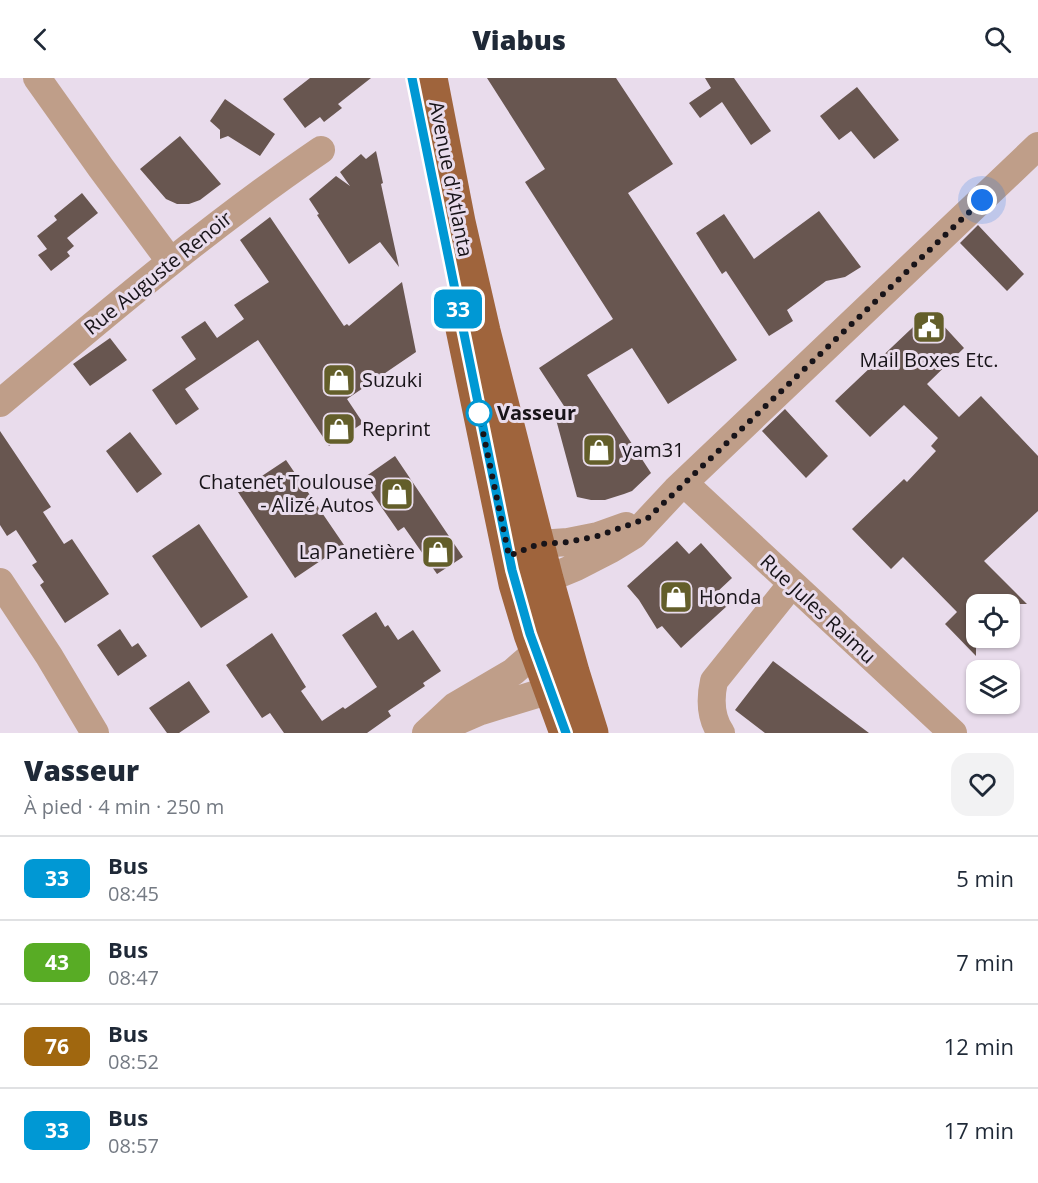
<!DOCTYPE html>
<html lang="fr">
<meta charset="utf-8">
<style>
body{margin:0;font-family:"Open Sans",sans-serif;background:#f2f2f3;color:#1f2937;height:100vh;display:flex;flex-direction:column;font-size:22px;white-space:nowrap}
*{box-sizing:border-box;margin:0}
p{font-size:20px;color:#747a83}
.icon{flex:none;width:33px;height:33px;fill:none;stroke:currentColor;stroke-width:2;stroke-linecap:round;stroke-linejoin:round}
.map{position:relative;height:655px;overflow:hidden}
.panel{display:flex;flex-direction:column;background:#fff;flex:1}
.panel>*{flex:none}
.badge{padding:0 12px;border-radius:9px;font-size:21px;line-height:39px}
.buttons{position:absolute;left:966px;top:516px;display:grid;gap:12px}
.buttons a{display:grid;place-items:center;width:54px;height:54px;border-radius:12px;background:#fff;box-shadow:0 2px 4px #0004;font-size:30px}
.you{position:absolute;width:30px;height:30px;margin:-15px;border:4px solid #fff;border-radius:50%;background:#1a73e8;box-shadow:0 0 0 9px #1a73e833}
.map>.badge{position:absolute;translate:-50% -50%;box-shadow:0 0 0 3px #fff}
.round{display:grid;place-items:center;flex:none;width:63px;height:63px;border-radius:18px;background:#f2f2f3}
.summary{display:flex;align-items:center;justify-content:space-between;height:102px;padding:0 24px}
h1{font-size:28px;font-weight:800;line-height:45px}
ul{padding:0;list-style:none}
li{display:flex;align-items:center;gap:18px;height:84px;padding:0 24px;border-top:2px solid #e0e1e3}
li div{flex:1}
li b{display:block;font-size:22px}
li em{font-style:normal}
li .badge{min-width:66px;font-weight:700;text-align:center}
header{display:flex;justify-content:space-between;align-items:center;height:78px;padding:0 24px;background:#fff;font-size:27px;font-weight:800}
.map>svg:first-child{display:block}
</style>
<header><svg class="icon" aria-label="back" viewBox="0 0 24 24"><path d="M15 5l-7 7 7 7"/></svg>Viabus<svg class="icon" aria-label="search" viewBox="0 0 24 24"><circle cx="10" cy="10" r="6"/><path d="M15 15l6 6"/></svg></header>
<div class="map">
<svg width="1038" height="655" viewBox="0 0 1038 655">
<rect width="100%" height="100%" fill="#e9dcec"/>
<path fill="#685650" d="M310 0H371L338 26 342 30 324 44 320 39 305 50 283 21Z
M487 0H616L673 86 628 115 737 282 668 326 632 270 587 297 651 395 632 413 624 416 605 422H591L577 419 554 334 564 328 539 290 613 241 525 104 545 91Z
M705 0H734L771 53 751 67 722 24 700 40 689 25 711 10Z
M857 9 899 62 874 81 851 53 839 62 820 38Z
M225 21 275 56 260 78 228 58 220 61V52L210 43Z
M180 58 221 106 200 122 189 126H177L166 121 140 91Z
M376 73 383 105 381 106 384 120 399 189 380 164 349 186 317 137 319 136 309 121 336 98 350 108 340 94 361 76 366 81Z
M82 115 98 135 67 160 74 168 67 174 70 178 51 193 38 177 47 171 37 158 57 142 54 138Z
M819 133 861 189 845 199 826 203 787 232 793 243 769 258 726 193 722 196 696 155 724 136 754 181Z
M270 139 344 248 347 246 349 248 402 204 416 274 347 321 363 345 329 368 258 262 185 311 199 331 176 347 152 312 196 281 181 259 205 243 217 260 244 241 234 227 269 204 240 162Z
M978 147 1024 196 1007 213 960 165Z
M930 233 964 270 927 306 959 339 981 318 1038 378V433L984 483 1027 526H976V578L945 546 957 534 903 479 891 491 852 451 904 401 907 404 936 373 931 368 938 360 904 327 870 359 835 323Z
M110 260 127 282 90 308 73 286Z
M785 331 828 378 806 400 762 353Z
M0 353 51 429 43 434 64 466 72 461 109 516 65 545 40 507 44 504 32 487 37 484 16 452 7 458 0 447Z
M130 354 162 396 137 415 106 373Z
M395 378 463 479 437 496 404 449 398 453 362 401Z
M286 382 344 467 295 500 238 414Z
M199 446 248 519 201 550 152 478Z
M677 463 689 476 701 465 732 500 716 515 727 528 681 570 662 548 657 551 639 522 627 508Z
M376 534 385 549 388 547 398 562 413 552 441 593 423 605 425 608 388 633 391 638 367 655H284L270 635 262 640 226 587 272 555 306 609 301 613 322 643 343 629 345 631 377 609 342 557Z
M120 551 132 569 138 565 147 578 118 598 97 567Z
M773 583 869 655H765L735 632Z
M189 603 210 634 179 655H167L149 630Z"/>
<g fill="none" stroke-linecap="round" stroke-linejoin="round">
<path stroke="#bf9e89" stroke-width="28" d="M37 0 101 90 170 183
M0 325C105 237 208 149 321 72
M684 405 953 655
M518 475 539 466 568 464 598 458 626 448
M0 504 49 578 95 655
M524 504 547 501 576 489 611 471 634 457 676 412 1038 68
M453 645 481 633 550 612 567 598
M426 655 455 628 513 594 536 574 558 572
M721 655C710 639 710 621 714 603L791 507"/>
<path stroke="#9f643c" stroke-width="33" d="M431 0 459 144 484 253 547 501 573 594 592 655
M461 246 515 506 530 556 566 655"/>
</g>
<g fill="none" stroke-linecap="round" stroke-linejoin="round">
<defs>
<path id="line" d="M412 0 512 492 530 556 566 655"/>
</defs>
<use href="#line" stroke="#fff" stroke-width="14"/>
<use href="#line" stroke="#0098d4" stroke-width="9"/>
<path stroke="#181419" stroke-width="6" stroke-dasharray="0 10.8" d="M479 335 509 478 539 466 568 464 598 458 648 440 982 122"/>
</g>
<defs>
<symbol id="civic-square" viewBox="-11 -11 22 22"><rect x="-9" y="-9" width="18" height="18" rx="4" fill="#635e2a" stroke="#e9dcec"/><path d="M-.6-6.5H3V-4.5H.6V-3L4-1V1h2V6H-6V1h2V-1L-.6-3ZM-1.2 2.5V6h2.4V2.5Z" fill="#fff"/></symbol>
<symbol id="shop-square" viewBox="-11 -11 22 22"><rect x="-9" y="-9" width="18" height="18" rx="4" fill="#635e2a" stroke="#e9dcec"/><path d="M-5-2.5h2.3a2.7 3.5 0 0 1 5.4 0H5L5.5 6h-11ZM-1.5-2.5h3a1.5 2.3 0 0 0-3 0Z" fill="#fff"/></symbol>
</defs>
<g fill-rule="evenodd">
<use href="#civic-square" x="910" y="230" width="38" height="38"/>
<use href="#shop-square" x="320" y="283" width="38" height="38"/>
<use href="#shop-square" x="320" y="332" width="38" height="38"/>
<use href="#shop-square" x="580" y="353" width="38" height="38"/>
<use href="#shop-square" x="378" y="397" width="38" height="38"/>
<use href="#shop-square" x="419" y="455" width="38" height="38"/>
<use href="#shop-square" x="657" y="500" width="38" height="38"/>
</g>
<circle fill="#fff" stroke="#0098d4" stroke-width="3" cx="479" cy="335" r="12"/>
<g text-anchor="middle" stroke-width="6" stroke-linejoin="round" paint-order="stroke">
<g font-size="20" fill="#181419" stroke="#e9dcec">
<text transform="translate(451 101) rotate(79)" y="7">Avenue d'Atlanta</text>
<text transform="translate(158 195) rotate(-39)" y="7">Rue Auguste Renoir</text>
<text transform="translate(818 531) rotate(43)" y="7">Rue Jules Raimu</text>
</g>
<g font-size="20" fill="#181419" stroke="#e9dcec" text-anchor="start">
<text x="929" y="289" text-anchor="middle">Mail Boxes Etc.</text>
<text x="362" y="309">Suzuki</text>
<text x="362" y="358">Reprint</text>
<text x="622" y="379">yam31</text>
<text x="374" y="411" text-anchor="end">Chatenet Toulouse<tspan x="374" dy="23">- Alizé Autos</tspan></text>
<text x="415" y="481" text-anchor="end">La Panetière</text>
<text x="699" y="526">Honda</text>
</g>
<g font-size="20" font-weight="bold" fill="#181419" stroke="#e9dcec" text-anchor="start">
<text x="497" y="342">Vasseur</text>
</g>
</g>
</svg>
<div class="buttons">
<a><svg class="icon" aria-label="locate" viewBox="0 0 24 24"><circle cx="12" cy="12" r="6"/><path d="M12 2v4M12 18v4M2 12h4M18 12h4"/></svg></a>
<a><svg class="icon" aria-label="layers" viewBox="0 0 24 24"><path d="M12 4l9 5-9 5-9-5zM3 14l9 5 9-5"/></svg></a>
</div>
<div class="you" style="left:982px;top:122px"></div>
<b class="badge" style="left:458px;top:231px;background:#0098d4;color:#fff">33</b>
</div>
<section class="panel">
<div class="summary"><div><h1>Vasseur</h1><p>À pied · 4 min · 250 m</p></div><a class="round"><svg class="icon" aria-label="heart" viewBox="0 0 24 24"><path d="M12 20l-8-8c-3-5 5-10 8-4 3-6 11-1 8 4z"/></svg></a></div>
<ul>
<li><span class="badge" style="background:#0098d4;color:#fff">33</span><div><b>Bus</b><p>08:45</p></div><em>5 min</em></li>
<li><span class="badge" style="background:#58ac25;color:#fff">43</span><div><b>Bus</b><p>08:47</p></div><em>7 min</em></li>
<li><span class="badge" style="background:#a0670f;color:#fff">76</span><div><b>Bus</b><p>08:52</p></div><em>12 min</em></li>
<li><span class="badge" style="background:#0098d4;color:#fff">33</span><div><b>Bus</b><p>08:57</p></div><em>17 min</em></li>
</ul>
</section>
